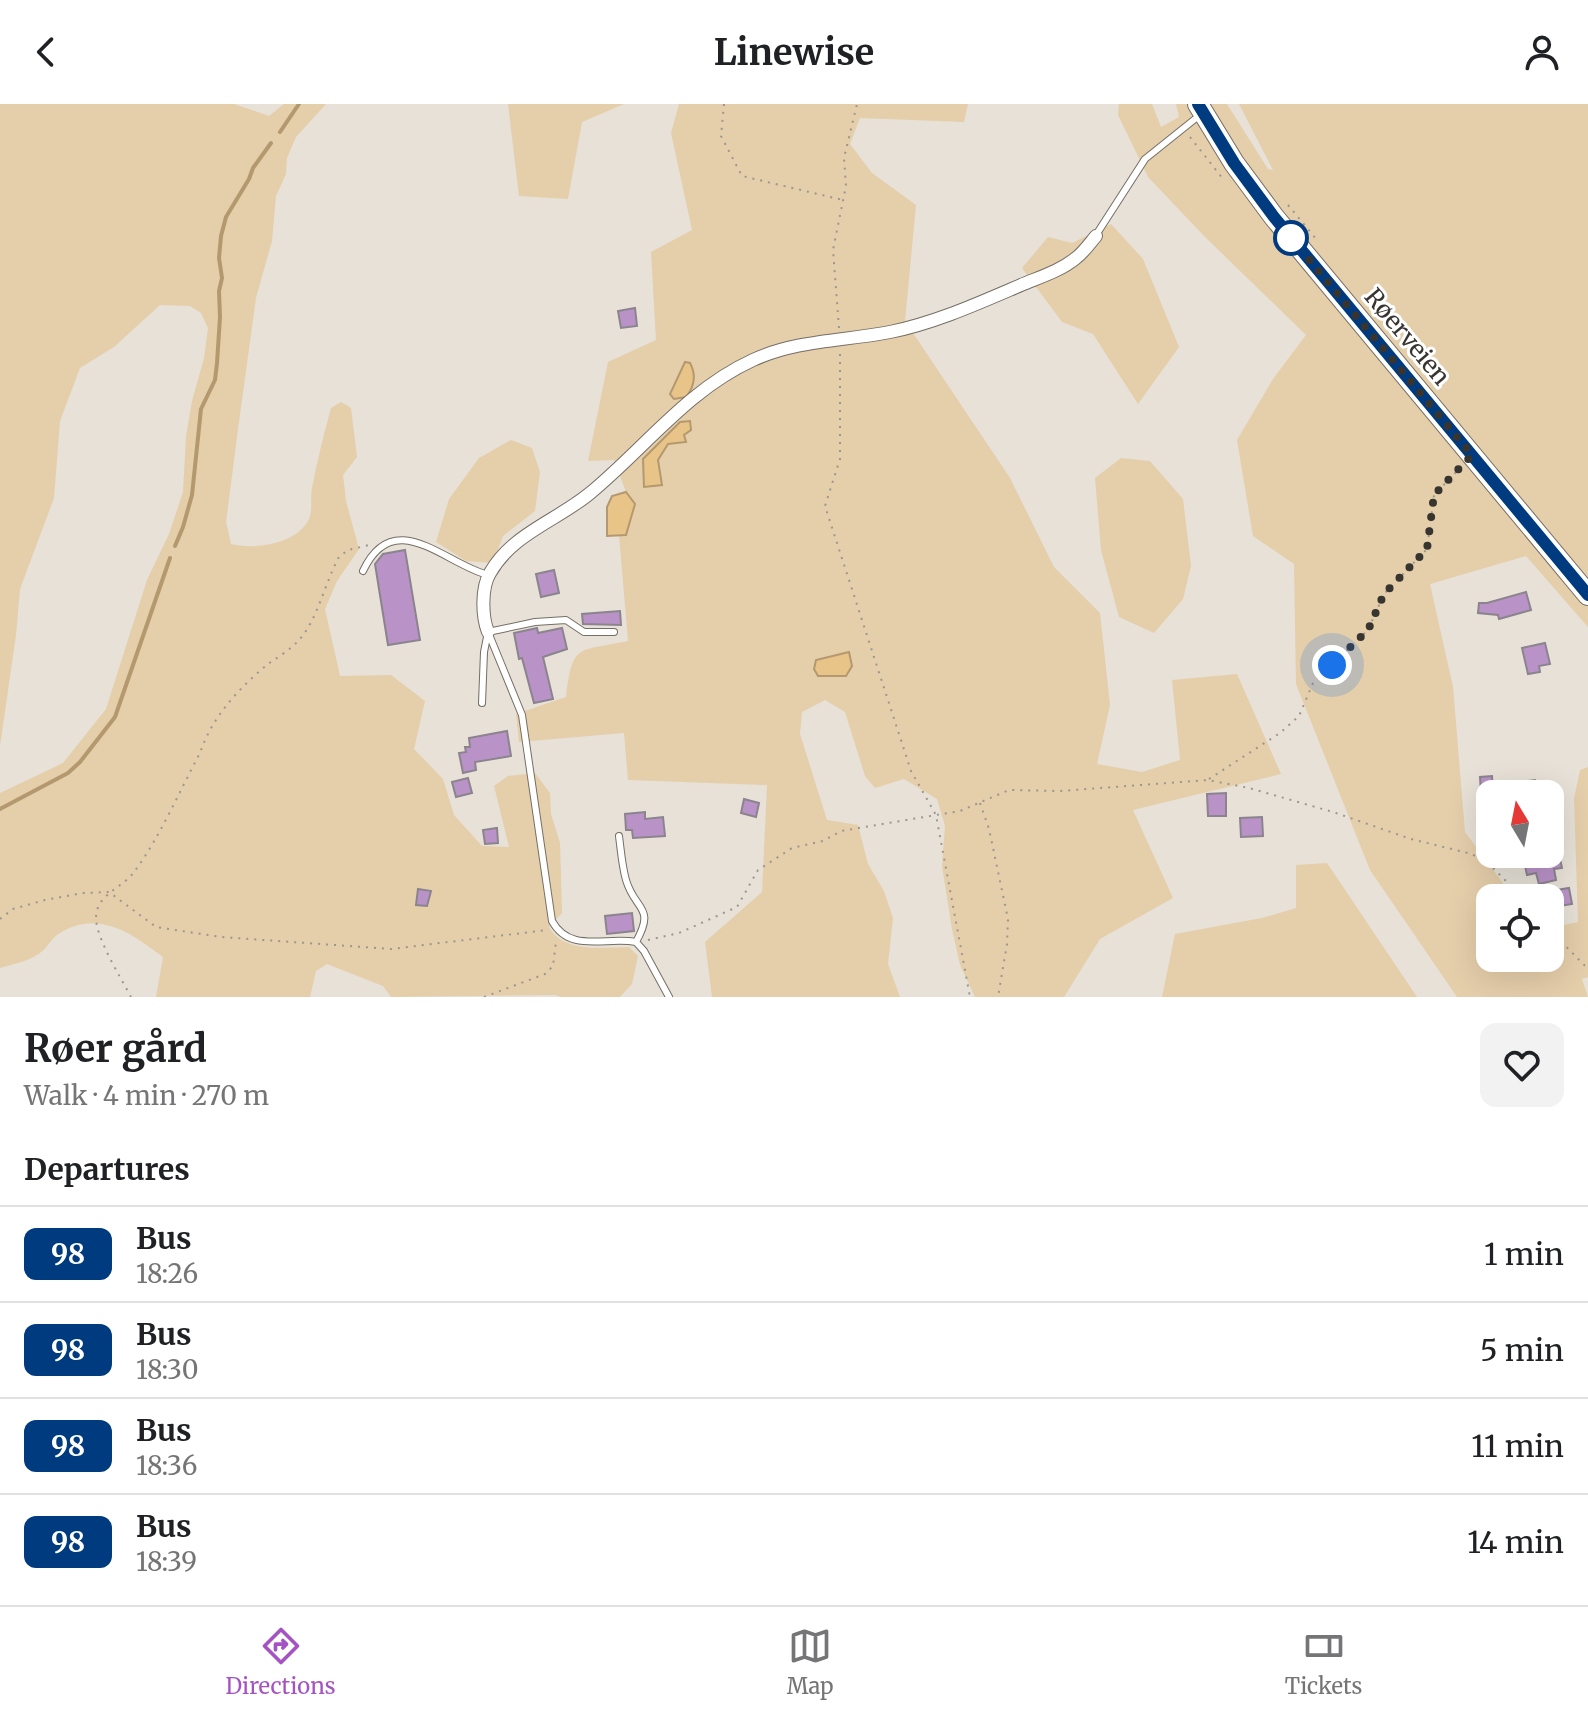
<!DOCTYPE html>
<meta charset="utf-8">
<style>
body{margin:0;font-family:Merriweather,serif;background:#f2f2f2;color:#202124;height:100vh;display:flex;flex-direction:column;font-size:30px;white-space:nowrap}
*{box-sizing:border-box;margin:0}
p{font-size:26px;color:#757577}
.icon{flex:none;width:44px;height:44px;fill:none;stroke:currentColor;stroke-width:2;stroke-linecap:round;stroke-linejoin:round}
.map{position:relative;height:893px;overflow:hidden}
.drawer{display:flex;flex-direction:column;background:#fff;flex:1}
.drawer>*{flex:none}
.badge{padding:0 16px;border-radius:12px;font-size:28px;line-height:52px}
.needle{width:52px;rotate:350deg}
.tools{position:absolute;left:1476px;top:676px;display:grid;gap:16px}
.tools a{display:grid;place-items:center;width:88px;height:88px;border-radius:16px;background:#fff;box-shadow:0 8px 32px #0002;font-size:40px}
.you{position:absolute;width:40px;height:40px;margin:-20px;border:6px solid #fff;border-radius:50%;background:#1a73e8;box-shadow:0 0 0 12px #1a73e833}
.map>.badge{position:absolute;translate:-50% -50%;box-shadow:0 0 0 4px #fff}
h2{padding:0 24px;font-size:30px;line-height:72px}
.round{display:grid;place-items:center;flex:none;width:84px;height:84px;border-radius:16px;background:#f2f2f2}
.head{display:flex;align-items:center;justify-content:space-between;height:136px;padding:0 24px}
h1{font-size:38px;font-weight:700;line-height:60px}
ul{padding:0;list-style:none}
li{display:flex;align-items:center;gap:24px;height:96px;padding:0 24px;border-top:2px solid #e0e0e0}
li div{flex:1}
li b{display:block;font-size:30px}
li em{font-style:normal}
li .badge{min-width:88px;font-weight:700;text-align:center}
header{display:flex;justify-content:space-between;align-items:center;height:104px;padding:0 24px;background:#fff;font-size:36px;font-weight:700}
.dock{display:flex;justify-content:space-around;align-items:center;height:112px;border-top:2px solid #e0e0e0;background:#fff;font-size:22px;color:#757577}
.dock a{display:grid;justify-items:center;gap:4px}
.dock .selected{color:#a553c3}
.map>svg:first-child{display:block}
</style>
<header><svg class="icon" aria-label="back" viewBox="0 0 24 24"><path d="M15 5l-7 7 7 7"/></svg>Linewise<svg class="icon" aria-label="person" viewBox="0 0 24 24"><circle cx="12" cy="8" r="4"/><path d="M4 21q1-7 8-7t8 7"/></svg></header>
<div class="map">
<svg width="1588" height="893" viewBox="0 0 1588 893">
<rect width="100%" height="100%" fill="#e7e1d7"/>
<path fill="#e5ceaa" d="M0 0H234L269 12 284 0H326L296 33 287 54 286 70 276 92 272 137 256 194 238 325 226 418 231 440C255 446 297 440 309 415 313 406 310 393 312 384 317 357 324 330 331 304L341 298 351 304 357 353 343 371 346 397 359 445 337 477 325 505 340 572 391 571 425 597 414 645 443 675 454 711 482 742 509 743 494 682 508 672 535 669 550 689 551 710 560 739 562 809 549 823C564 850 603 843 629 843L638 852 632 880 620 893H561L555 891 391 893 383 882 327 860 316 867 310 893H156L163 853C131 829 97 804 57 831 51 835 47 844 40 849 29 857 14 860 0 864V689L63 659 106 605 147 476 169 430 183 388 186 332 192 297 204 254 208 224 201 209 190 202 160 201 114 243 80 264 60 317 54 394 20 485 16 531 0 642Z
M508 0H624L582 18 568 95 519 92Z
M679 0H968L964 18 860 14 850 40 872 69 916 101 905 217 1010 374 1054 463 1100 509 1110 601 1097 660 1142 668 1180 656 1172 576 1237 570 1281 670 1133 706 1173 794 1100 835 1064 893H975L960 861 952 825 942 762 945 722 937 695 904 675 875 684 865 672 845 608 825 596 802 608 800 630 827 716 858 721 868 760 884 787 893 814 888 860 900 893H712L705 838 762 788 767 681 628 676 624 629 519 638 516 610 566 593C573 538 577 548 628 537L619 431H626L635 400 626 388 614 356 588 357 608 258 656 236 651 148 692 126 671 29Z
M1119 0H1152L1161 23 1179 13 1176 0H1227L1268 65 1273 66 1239 0H1588V523L1526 452 1430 480 1453 583 1465 728 1514 794H1490V854H1550V824L1578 818 1574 695 1580 666 1588 663V873L1582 875 1588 893H1457L1370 766 1296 580 1294 460 1253 432 1237 336 1273 275 1306 231 1205 133 1148 73 1118 11Z
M1111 120 1143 155 1179 243 1138 300 1093 230 1062 218 1022 164 1048 133 1072 139Z
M511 336 532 344 540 368 535 407 503 432 493 459 466 457 436 438 449 395 479 354Z
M1121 354 1150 357 1183 395 1191 462 1183 495 1154 529 1119 513 1101 446 1095 374Z
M1327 759 1417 893H1162L1175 830 1262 814 1296 804V761Z"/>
<path fill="#e9c489" stroke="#b4996f" stroke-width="2" d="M685 258 690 259C697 272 694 283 686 293L674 295 670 290Z
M690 317 691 326 684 331 686 338 668 340 658 356 662 381 644 383 643 355 680 318Z
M626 388 635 400 626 431 607 432V403L612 392Z
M849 548 852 562 846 572H818L814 565 816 556Z"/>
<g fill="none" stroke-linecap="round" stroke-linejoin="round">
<path stroke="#b4996f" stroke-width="4" d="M280 28 299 0
M175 442 183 423 192 391 201 305 215 276 217 259 220 213 219 187 222 174 219 154 221 132 226 113 249 75 253 64 271 39
M0 705 68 669 80 658 115 613 170 454"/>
</g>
<path fill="#b993c8" stroke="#8b848d" stroke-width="2" d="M635 204 637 222 621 224 618 207Z
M405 446 420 536 388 541 375 460 383 450Z
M554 466 559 489 541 493 536 470Z
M1526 488 1531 506 1499 515 1498 511 1478 509 1479 499H1487Z
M620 507 621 521 583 520 582 510Z
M537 524 538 529 562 524 567 545 543 553 553 595 534 599 522 554 519 555 514 529Z
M1545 539 1550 560 1539 562 1540 568 1528 570 1522 544Z
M507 627 511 652 475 658 476 666 463 669 459 649 466 648 465 643H470L469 634Z
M1492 672 1493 689 1481 690 1480 673Z
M468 674 472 689 456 693 452 678Z
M1535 676 1537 690H1514L1512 679Z
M1226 689V712H1208L1207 690Z
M744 695 759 699 756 713 741 709Z
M645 708V715L663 713 665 732 633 734 632 726H626L625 710Z
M1262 713 1263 732 1241 733 1240 714Z
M497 724 498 739 485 740 483 726Z
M1540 750H1559L1562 764 1554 765 1556 776 1539 780 1536 769 1527 771 1523 753Z
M1569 784 1572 800 1559 802 1556 786Z
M418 785 431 787 427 802 416 801Z
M632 809 634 827 607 830 605 812Z"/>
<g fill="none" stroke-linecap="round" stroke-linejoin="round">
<defs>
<path id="lane" d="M1096 131 1145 55 1200 11
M363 467C394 401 445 460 488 471
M488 528 522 611 552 817C570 850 607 832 636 838L644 847 669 893
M488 528 535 518 566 516 584 528H614
M482 599 484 548 488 528
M619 732C621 747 622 762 626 776 635 807 656 802 636 838"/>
<path id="street" d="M488 528C482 513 481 484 490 469 512 430 556 417 589 390 644 345 687 286 753 256 796 236 844 237 890 228 935 219 979 199 1021 181 1040 173 1060 167 1076 154 1084 148 1090 139 1096 132"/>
<path id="primary" d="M1198 0 1234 59 1274 113 1588 491"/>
</defs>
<use href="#lane" stroke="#746e65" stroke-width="8"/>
<use href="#street" stroke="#746e65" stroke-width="14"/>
<use href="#primary" stroke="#746e65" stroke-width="22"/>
<path stroke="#9b978f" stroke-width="2" stroke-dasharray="2 6" stroke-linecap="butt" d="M724 0 721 32 742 72 843 96
M1190 33 1223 75
M1288 101 1317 136
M839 224 833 146 846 82 844 54 857 0
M840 250V355L825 402 911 667 936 711 970 893
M1209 675 1280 629 1299 612 1313 579 1368 526 1384 490 1427 445 1434 391 1461 363
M980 699 989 725 1008 815 1007 840 998 893
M0 815 13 805 45 796 83 789 109 788 156 823 221 833 391 845 547 826
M1550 826 1588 865
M648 836 679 829 737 803 758 766 792 744 823 737 841 727 960 707 1009 686 1060 687 1208 676 1249 684 1333 708 1411 735 1472 750 1491 762 1523 794
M131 893C121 874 96 834 96 814 96 790 123 784 134 768 159 735 180 686 200 649 212 613 239 584 268 560 278 553 290 546 298 537 317 518 325 478 339 453L348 446 369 441
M484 893 545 870 553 862 556 838"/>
<use href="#lane" stroke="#fff" stroke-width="6"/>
<use href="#street" stroke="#fff" stroke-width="12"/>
<use href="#primary" stroke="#fff" stroke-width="20"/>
</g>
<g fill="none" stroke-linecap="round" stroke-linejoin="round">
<defs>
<path id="line" d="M1198 0 1234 59 1274 113 1588 491"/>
</defs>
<use href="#line" stroke="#fff" stroke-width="18"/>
<use href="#line" stroke="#003b80" stroke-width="12"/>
<path stroke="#383531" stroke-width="8" stroke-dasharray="0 14.4" d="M1291 134 1472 351 1434 391 1427 445 1384 490 1368 526 1332 561"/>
</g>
<circle fill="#fff" stroke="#003b80" stroke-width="4" cx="1291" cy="134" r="16"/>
<g text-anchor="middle" stroke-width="6" stroke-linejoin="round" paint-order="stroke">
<g font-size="24" fill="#383531" stroke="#fff">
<text transform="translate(1407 233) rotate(50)" y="8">Røerveien</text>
</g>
</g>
</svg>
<div class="tools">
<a><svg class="needle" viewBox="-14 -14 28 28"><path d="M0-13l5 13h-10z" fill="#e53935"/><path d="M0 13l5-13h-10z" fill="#757577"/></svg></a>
<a><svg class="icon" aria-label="locate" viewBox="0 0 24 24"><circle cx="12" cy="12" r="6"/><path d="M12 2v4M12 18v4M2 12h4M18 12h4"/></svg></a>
</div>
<div class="you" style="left:1332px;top:561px"></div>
</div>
<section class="drawer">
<div class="head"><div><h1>Røer gård</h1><p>Walk · 4 min · 270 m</p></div><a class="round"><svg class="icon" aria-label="heart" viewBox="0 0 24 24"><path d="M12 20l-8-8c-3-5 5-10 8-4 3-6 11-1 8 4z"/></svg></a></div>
<h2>Departures</h2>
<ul>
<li><span class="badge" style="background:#003b80;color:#fff">98</span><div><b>Bus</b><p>18:26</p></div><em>1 min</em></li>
<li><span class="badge" style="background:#003b80;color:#fff">98</span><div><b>Bus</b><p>18:30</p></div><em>5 min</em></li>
<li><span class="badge" style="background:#003b80;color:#fff">98</span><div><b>Bus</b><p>18:36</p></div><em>11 min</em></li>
<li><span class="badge" style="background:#003b80;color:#fff">98</span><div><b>Bus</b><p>18:39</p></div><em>14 min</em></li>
</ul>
</section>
<nav class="dock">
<a class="selected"><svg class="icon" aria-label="directions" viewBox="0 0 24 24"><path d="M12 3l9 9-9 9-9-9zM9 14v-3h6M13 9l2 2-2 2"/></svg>Directions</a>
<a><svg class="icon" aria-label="map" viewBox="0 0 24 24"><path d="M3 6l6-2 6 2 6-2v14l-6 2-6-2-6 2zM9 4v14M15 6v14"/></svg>Map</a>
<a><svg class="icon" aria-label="tickets" viewBox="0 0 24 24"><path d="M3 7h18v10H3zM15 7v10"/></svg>Tickets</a>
</nav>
